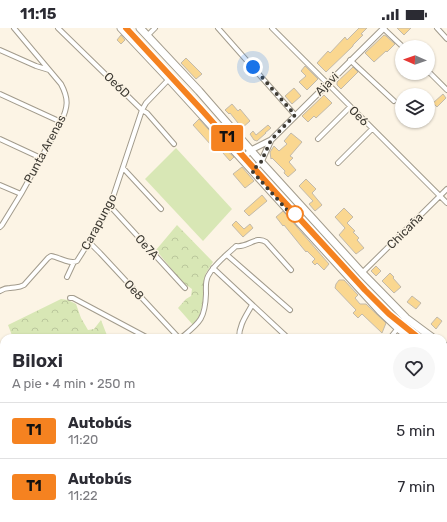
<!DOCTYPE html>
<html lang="es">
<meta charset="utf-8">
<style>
body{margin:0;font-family:Rubik,sans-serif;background:#f7f7f7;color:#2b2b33;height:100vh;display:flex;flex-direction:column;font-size:15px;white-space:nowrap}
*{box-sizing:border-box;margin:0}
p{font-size:13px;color:#7c7c81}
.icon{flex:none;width:22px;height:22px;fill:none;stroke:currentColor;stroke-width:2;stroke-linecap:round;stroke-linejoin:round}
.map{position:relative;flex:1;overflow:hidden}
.details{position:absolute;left:0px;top:306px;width:447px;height:188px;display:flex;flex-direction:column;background:#fff;border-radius:12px 12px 0 0;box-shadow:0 1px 3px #0004}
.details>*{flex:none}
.badge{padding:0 8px;border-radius:3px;font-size:14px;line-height:26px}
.needle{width:26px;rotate:272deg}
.fabs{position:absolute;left:395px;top:12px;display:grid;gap:8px}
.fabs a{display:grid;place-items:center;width:40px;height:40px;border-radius:50%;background:#fff;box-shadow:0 1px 3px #0004;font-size:20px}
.you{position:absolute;width:20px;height:20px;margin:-10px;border:3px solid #fff;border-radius:50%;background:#1a73e8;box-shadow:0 0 0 6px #1a73e833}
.map>.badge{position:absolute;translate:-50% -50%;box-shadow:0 0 0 2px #fff}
.round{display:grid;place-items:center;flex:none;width:42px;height:42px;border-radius:21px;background:#f7f7f7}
.head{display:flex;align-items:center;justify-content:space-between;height:68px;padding:0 12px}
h1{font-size:19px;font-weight:600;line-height:30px}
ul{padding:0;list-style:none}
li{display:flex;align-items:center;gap:12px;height:56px;padding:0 12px;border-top:1px solid #e1e1e2}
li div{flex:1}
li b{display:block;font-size:15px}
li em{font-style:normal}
li .badge{min-width:44px;font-weight:700;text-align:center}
.status{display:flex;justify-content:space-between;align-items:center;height:28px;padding:0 20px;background:#fff;direction:ltr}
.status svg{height:11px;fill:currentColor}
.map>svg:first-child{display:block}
</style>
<div class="status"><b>11:15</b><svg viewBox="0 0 49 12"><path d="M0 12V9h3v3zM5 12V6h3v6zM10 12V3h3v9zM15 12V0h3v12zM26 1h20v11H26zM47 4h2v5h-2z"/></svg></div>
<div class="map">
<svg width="447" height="494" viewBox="0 0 447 494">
<defs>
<pattern id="forest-crowns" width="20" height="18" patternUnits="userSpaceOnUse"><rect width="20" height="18" fill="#d8e7b5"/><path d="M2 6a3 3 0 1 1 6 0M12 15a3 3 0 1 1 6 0" fill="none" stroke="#bac79c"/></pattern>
</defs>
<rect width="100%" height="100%" fill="#fcf4e5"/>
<path fill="url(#forest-crowns)" d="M177 197 213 234 206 245 204 251V271L199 289 193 297 178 280 186 271 191 268 192 261 182 254 156 222Z
M61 271 68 272 76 276 81 290 88 302 94 301 101 292 108 310H13L8 297Z"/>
<path fill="#d8e7b5" d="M176 120 232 181 203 213 145 151Z"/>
<path fill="#fad790" stroke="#c2baab" d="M359 0H367L361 6 363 7 353 17V18L326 44 317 35 328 23 330 25 345 9 347 12Z
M397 0H411L404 7Z
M121 7 125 12 121 16 117 12Z
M384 7 386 8 395 16 387 24 386 23 374 34 365 25Z
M186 30 202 46 196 51 181 35Z
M305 38 318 51 307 62 299 54 306 48 301 43Z
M353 39 358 44 341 61 337 57V54Z
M294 60 301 68 292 76 285 68Z
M443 66 446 70 437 79 433 75Z
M324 67 332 75 316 90 314 88 308 94 302 88Z
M232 76 238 83 240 81 250 93 242 100 230 85 229 86 225 82Z
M199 91 217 111 211 117 193 97Z
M268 97 271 100 265 105H266L257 113 254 112 250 106 253 103 256 107Z
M291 105 302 114 290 128 293 130 289 134 296 142 288 149 284 145 285 143 272 130 271 131 270 124 274 118 279 123 287 116 284 113Z
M226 122 234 129 230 133 223 125Z
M242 139 254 153 245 160 233 146Z
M306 151 316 161 312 165 322 177 315 183 309 176 313 173 299 158Z
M262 167 267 173 249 188 244 183Z
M344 180 353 189 347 195 355 203 353 204 359 210 357 212 364 220 356 226 339 207 345 200 335 189Z
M283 183 329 236 324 242 317 235 315 237 312 234 315 231 307 223 306 224 301 218 284 197 283 198 276 189Z
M236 193 244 201 250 196 253 200 243 209 232 197Z
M376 238 381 243 376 248 371 243Z
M390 245 394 249 393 250 401 259 394 265 382 253Z
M339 252H344L358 267 355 270 360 276H366L386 295 382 305 362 286 358 290 353 285 356 282 335 260 336 256Z
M412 268 421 275 416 281 407 274Z
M437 289 442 293 436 301 431 296Z"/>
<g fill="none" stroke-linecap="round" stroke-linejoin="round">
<defs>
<path id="minor" d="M58 0 142 82 147 85 174 116
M218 0 295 87
M272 0 447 175
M383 0 403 19
M437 0 447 11
M148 7 155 0
M0 22 36 38 49 42
M350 32 394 73
M428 43 447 62
M0 66 61 94
M0 111 41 130
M318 111 350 79
M338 135 372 101
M123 140 161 181
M0 157 21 166
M110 178 185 260
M0 199 2 197 21 166 61 94C68 79 69 71 61 56L14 0
M89 214 100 225 179 310
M227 227 290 282
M213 240 288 310
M362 245 447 161
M67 249 74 234
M0 263C3 261 6 260 10 260 16 259 19 260 24 257L48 230 51 228C59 229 70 237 77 233L89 214 110 178 142 82 146 75 169 51
M70 270H73L148 310
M181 310C199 295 205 292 206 266 206 260 205 254 208 248 214 236 227 227 236 218 248 220 256 207 266 214L291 242
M239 310C239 297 246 288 252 277
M390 310 406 290
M443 345 447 350
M0 349 4 347
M0 391 4 390
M0 434 4 432
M443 440 447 443
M0 441 4 443
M443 465 447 459
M0 486 4 488
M8 490 16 494
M75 490 80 494
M441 490 447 493
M121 494 123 490
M276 494 277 490
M426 494 428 490"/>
<path id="tertiary" d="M242 132 251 122 271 112 384 0
M252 143 261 134 271 112"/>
<path id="primary" d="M121 0 169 51 380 283 399 301 412 310
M140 0 199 63 261 134 362 245 406 290 433 310
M443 317 447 320
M443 332 447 335"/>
</defs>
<use href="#minor" stroke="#a29b8c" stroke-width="6"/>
<use href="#tertiary" stroke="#a29b8c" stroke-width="7"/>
<use href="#primary" stroke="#a29b8c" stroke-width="9"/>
<use href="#minor" stroke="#fff" stroke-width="4"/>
<use href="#tertiary" stroke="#fff" stroke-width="5"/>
<use href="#primary" stroke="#fff" stroke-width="7"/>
</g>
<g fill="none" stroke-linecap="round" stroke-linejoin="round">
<defs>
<path id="line" d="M126 0 200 80 278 167 365 262 389 286 419 310"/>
</defs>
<use href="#line" stroke="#fff" stroke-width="9"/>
<use href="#line" stroke="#f58220" stroke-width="6"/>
<path stroke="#3e3b34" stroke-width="4" stroke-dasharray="0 7.2" d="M253 39 295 87 271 112 261 134 252 143 288 183 295 186"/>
</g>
<circle fill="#fff" stroke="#f58220" stroke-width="2" cx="295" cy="186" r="8"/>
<g text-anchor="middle" stroke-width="3" stroke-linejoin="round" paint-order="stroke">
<g font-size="12" fill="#3e3b34" stroke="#fcf4e5">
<text transform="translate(327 56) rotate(-45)" y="4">Ajavi</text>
<text transform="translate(117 57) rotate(44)" y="4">Oe6D</text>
<text transform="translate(359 88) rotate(45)" y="4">Oe6</text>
<text transform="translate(45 121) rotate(-62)" y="4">Punta Arenas</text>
<text transform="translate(99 194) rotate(-62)" y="4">Carapungo</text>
<text transform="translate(405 203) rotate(-45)" y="4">Chicaña</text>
<text transform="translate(147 219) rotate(48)" y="4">Oe7A</text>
<text transform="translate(134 262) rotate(47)" y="4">Oe8</text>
</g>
</g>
</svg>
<div class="fabs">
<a><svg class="needle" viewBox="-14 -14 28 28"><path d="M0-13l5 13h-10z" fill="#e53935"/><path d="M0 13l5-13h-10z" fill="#7c7c81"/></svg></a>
<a><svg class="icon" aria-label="layers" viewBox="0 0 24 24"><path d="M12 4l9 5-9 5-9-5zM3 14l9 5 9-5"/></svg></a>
</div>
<div class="you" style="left:253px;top:39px"></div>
<b class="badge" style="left:227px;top:110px;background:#f58220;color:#111">T1</b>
<section class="details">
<div class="head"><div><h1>Biloxi</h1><p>A pie · 4 min · 250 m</p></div><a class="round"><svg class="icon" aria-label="heart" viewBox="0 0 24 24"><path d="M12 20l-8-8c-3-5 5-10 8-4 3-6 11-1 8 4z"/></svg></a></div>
<ul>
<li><span class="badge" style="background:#f58220;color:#111">T1</span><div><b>Autobús</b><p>11:20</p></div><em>5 min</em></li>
<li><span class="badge" style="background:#f58220;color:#111">T1</span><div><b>Autobús</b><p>11:22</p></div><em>7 min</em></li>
</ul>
</section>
</div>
